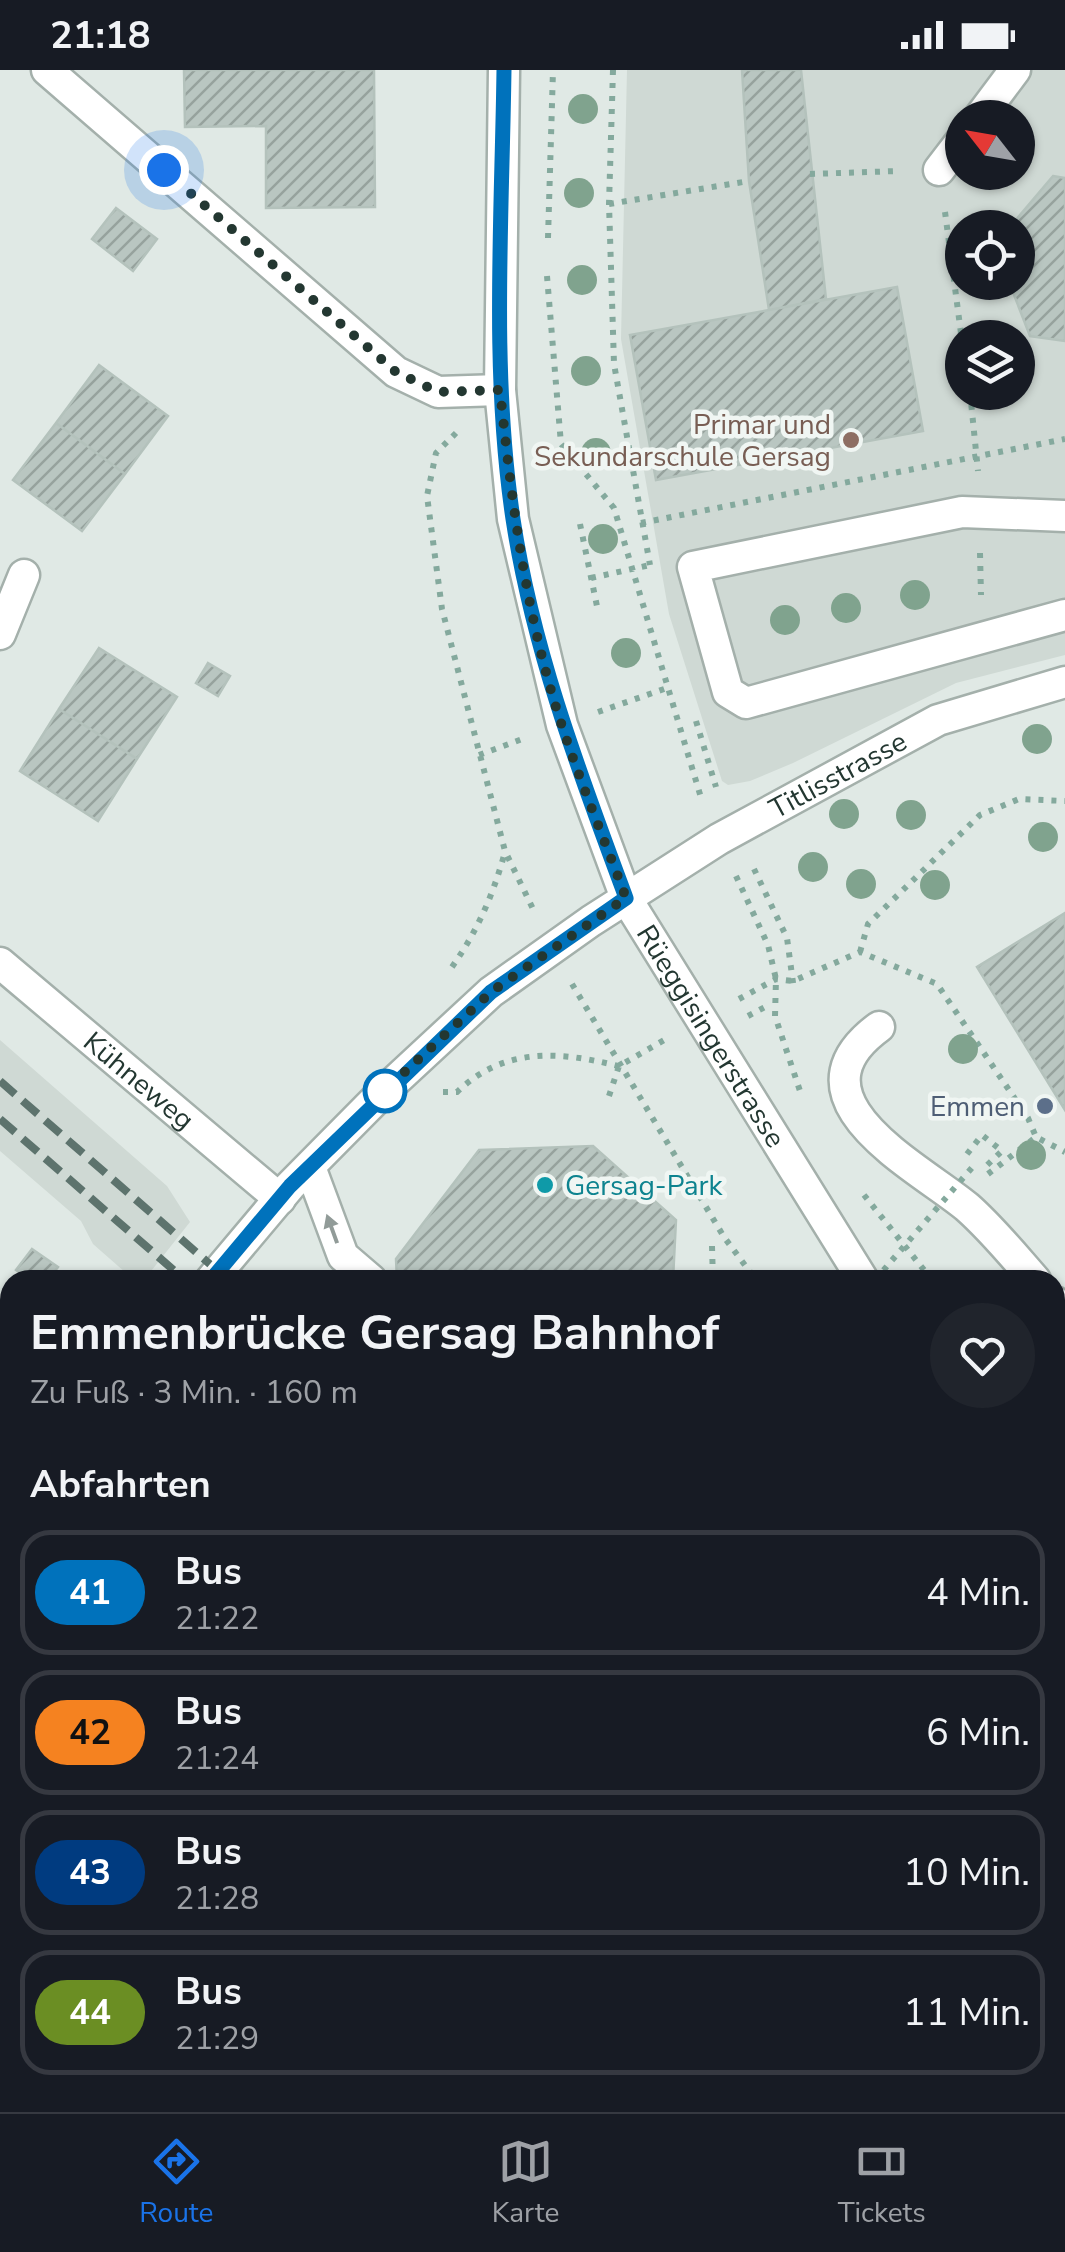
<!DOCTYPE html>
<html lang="de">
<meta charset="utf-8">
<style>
body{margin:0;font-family:"Nunito Sans",sans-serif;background:#20242c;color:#f1f3f6;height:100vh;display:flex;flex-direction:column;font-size:38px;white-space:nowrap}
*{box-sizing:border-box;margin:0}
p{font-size:32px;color:#9ea1a6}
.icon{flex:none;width:55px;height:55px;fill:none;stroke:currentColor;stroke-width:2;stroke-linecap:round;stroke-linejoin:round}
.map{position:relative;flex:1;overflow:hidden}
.side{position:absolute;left:0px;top:1200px;width:1065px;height:842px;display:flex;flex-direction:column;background:#171b24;border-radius:30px 30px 0 0;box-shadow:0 2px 8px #0004}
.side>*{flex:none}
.badge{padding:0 20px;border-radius:32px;font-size:35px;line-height:65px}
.needle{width:65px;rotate:301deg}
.fabs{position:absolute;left:945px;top:30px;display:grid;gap:20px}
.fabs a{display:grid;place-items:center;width:90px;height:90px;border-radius:50%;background:#171b24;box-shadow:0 2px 8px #0004;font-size:50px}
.you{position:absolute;width:50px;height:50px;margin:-25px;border:8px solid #fff;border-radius:50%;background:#1a73e8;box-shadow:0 0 0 15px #1a73e833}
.map>.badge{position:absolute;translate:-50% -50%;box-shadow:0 0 0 5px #fff}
h2{padding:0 30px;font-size:38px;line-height:90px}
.round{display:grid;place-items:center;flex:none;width:105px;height:105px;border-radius:52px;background:#20242c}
.head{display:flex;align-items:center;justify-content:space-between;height:170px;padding:0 30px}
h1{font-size:48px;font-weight:700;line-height:75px}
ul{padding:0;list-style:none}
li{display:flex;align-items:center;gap:30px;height:125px;margin:0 20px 15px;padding:0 10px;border:5px solid #363941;border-radius:30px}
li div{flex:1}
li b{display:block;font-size:38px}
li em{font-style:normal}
li .badge{min-width:110px;font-weight:700;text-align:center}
.status{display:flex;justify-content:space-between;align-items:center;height:70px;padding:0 50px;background:#171b24;direction:ltr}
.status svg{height:28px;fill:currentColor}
.tab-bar{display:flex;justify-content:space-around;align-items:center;height:140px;border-top:2px solid #363941;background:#171b24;font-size:28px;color:#9ea1a6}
.tab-bar a{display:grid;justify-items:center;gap:5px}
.tab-bar .active{color:#1a73e8}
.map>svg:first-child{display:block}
</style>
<div class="status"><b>21:18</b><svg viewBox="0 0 49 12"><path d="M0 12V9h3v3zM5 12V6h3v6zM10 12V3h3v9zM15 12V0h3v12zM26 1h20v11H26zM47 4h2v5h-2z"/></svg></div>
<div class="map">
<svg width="1065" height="2042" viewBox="0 0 1065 2042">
<defs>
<pattern id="garden-dots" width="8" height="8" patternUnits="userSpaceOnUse" patternTransform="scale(2.5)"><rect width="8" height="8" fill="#bbd8c2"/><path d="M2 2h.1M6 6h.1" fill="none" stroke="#a0baa7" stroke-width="1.8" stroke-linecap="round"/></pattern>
<pattern id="building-hatch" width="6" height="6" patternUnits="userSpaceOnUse" patternTransform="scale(2.5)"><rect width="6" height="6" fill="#b9c6c1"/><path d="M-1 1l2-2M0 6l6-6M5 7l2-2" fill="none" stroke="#96a29d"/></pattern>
</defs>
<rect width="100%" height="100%" fill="#e0e9e5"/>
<path fill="#cfd9d4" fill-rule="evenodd" d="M627 0H1065V585L956 613 793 693 750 711 728 715 722 711 669 544 621 269ZM962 48H1018V102H962ZM962 158H1018V212H962ZM962 268H1018V322H962Z
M0 970 167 1116 190 1152 144 1210H134L93 1174 81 1151 0 1081Z
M1055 1890 1065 1898V2042H1021L1006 2033 1055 2032Z"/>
<path fill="url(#garden-dots)" d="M10 1525V2032L40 2033 37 2042H0V1533Z"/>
<path fill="url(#building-hatch)" stroke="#b4c2bc" stroke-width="2.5" d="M184 0H374L375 137 266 138V56L185 57Z
M742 0H801L826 229 769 240 749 111Z
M1053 106 1065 108V271L1030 266 1009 212H1018V158H1009Z
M116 138 157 169 133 201 92 169Z
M897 217 923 361 656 410 630 265Z
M99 295 168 346 125 404 56 353Z
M56 353 125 404 82 461 13 410Z
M99 578 177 627 137 689 59 639Z
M208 593 230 606 218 626 196 613Z
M59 639 137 689 98 751 20 701Z
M1065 843V1040L977 897Z
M593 1076 676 1150 673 1210H397L396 1189 479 1080Z
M32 1179 58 1197 48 1210H30L16 1200Z
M1055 1650 1065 1659V1873L1055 1865Z
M801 2033 818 2042H785Z"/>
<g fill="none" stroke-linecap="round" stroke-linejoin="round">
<path stroke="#bac5c1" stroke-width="30" stroke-dasharray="30 15" stroke-linecap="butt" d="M1055 1802 1065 1792"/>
<defs>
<g id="minor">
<path d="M47 0 396 302 438 322 500 320"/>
<path id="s1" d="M504 0 500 320 513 449 562 655 626 828 863 1210"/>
<path d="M979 48 1015 0"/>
<path d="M939 100 962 70"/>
<path d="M1065 446 962 442 693 497 728 622 746 633 1065 545"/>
<path d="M0 564 24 505"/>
<path id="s2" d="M0 893 280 1129"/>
<path d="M879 957C781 1029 919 1097 967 1137 992 1159 1013 1185 1035 1210"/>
<path d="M310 1097 343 1186 371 1210"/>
<path id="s3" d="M211 1210 290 1116 381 1024 491 922 591 851 719 769 938 650 1065 612"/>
<path d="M1055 1232 1065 1244"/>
<path d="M0 1356 10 1360"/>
<path d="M1055 1434 1065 1446"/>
<path d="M885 2032 890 2042"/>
</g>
</defs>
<use href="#minor" stroke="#a4b0ab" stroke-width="35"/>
<path stroke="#84a99d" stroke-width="6" stroke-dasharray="5 8" stroke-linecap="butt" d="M613 0 609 134 614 294 650 495
M810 104 899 101
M609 134 749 111
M945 142 962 271
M548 168 553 0
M547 206 561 374 614 438 702 731
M970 322 978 401
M456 363 436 383 427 426 442 539 505 781 534 841
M641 453 1065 369
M580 454 598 541
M980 483 981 525
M591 508 650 495
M598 642 667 618
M696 651 716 717
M479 685 525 668
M754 799 787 868 794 920
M736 806 768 875 776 909 775 946 800 1021
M860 882 868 854 980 745 1019 729 1065 731
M452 897C478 860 493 825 505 782
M572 914 724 1167 756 1210
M739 929 776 909 793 911 860 882 937 914 1028 1048 1036 1067
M748 946 765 937
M443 1022H457C504 977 559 981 618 996
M609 1026 619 996 666 969
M967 1084 982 1065 1002 1081 984 1098
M988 1104 1036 1067 1065 1082
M864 1125 932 1210
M712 1176 713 1210
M1055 1361 1065 1373
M1055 1564 1065 1575
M1055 1596 1065 1605
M0 1686 10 1664
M960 2032 961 2042"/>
<use href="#minor" stroke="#fff" stroke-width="30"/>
<path stroke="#5d736d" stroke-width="8" stroke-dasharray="20 10" stroke-linecap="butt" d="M0 1011 228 1210
M0 1049 185 1210
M1055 1939 1065 1948
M1055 1974 1065 1983"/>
<path stroke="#84a99d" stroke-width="6" stroke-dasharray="5 8" stroke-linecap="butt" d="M875 1210 976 1093"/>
</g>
<g fill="#80a38e">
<circle cx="583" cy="39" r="15"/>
<circle cx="579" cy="123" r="15"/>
<circle cx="582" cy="210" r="15"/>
<circle cx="586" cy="301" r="15"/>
<circle cx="596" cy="383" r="15"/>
<circle cx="603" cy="469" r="15"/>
<circle cx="915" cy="525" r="15"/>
<circle cx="846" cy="538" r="15"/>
<circle cx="785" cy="550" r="15"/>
<circle cx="626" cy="583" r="15"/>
<circle cx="1037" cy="669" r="15"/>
<circle cx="844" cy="744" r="15"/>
<circle cx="911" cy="745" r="15"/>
<circle cx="1043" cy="767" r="15"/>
<circle cx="813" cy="797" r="15"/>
<circle cx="861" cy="814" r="15"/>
<circle cx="935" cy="815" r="15"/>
<circle cx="963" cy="979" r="15"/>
<circle cx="1031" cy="1085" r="15"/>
</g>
<defs><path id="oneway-solid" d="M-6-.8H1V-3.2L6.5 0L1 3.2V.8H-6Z" transform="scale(2.5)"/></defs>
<use fill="#919b98" href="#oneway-solid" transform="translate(332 1159) rotate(-110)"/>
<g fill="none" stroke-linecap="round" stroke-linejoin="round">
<defs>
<path id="line" d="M211 1210 290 1116 491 922 626 828C580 704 533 581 513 449 491 301 502 149 504 0"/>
</defs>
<use href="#line" stroke="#fff" stroke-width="22"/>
<use href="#line" stroke="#0072bc" stroke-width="15"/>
<path stroke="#233731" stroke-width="10" stroke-dasharray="0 18" d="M164 100 396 302 438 322 500 320C512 434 526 547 562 656 581 714 605 771 626 828L491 922 381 1024 385 1021"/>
</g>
<circle fill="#8d6e63" stroke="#f0f6f3" stroke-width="4" cx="851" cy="370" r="10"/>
<circle fill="#fff" stroke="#0072bc" stroke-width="5" cx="385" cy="1021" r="20"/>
<circle fill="#5c6f8a" stroke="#f0f6f3" stroke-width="4" cx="1045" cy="1036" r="10"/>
<circle fill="#0f9aa8" stroke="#f0f6f3" stroke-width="4" cx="545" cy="1115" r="10"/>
<g text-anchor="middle" stroke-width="9" stroke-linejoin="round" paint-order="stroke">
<g font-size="28" fill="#785e54" stroke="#f0f6f3" text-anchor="end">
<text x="831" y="364">Primar und<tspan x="831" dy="32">Sekundarschule Gersag</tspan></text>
</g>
<g font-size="28" fill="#233731" stroke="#f0f6f3">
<text dy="10" stroke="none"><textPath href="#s3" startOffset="812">Titlisstrasse</textPath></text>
<text dy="10" stroke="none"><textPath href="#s1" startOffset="1008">Rüeggisingerstrasse</textPath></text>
<text dy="10" stroke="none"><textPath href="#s2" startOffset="182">Kühneweg</textPath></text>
</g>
<g font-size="28" fill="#4e5e75" stroke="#f0f6f3" text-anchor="end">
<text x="1025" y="1046">Emmen</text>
</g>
<g font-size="28" fill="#0d838f" stroke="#f0f6f3" text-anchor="start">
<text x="565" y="1125">Gersag-Park</text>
</g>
</g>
</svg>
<div class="fabs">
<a><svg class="needle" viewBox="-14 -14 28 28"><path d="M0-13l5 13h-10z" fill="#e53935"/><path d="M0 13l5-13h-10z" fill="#9ea1a6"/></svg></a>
<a><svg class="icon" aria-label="locate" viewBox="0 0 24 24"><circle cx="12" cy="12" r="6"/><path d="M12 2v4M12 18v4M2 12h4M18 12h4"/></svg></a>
<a><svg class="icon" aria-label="layers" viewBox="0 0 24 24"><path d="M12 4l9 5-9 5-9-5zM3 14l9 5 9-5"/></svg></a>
</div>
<div class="you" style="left:164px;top:100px"></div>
<section class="side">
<div class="head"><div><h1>Emmenbrücke Gersag Bahnhof</h1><p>Zu Fuß · 3 Min. · 160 m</p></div><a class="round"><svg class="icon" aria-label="heart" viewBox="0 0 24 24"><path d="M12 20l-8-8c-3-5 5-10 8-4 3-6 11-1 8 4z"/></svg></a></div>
<h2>Abfahrten</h2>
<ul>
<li><span class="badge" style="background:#0072bc;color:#fff">41</span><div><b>Bus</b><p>21:22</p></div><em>4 Min.</em></li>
<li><span class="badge" style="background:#f58220;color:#111">42</span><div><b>Bus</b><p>21:24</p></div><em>6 Min.</em></li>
<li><span class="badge" style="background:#003b80;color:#fff">43</span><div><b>Bus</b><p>21:28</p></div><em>10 Min.</em></li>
<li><span class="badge" style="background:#6b8e23;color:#fff">44</span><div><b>Bus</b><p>21:29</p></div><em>11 Min.</em></li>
</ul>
</section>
</div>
<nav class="tab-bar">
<a class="active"><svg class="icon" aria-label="directions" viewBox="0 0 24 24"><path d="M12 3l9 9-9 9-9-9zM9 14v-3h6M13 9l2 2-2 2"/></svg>Route</a>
<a><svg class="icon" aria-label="map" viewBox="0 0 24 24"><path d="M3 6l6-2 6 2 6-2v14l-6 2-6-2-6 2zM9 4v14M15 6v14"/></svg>Karte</a>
<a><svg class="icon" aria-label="tickets" viewBox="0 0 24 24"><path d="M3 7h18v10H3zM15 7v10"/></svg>Tickets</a>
</nav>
